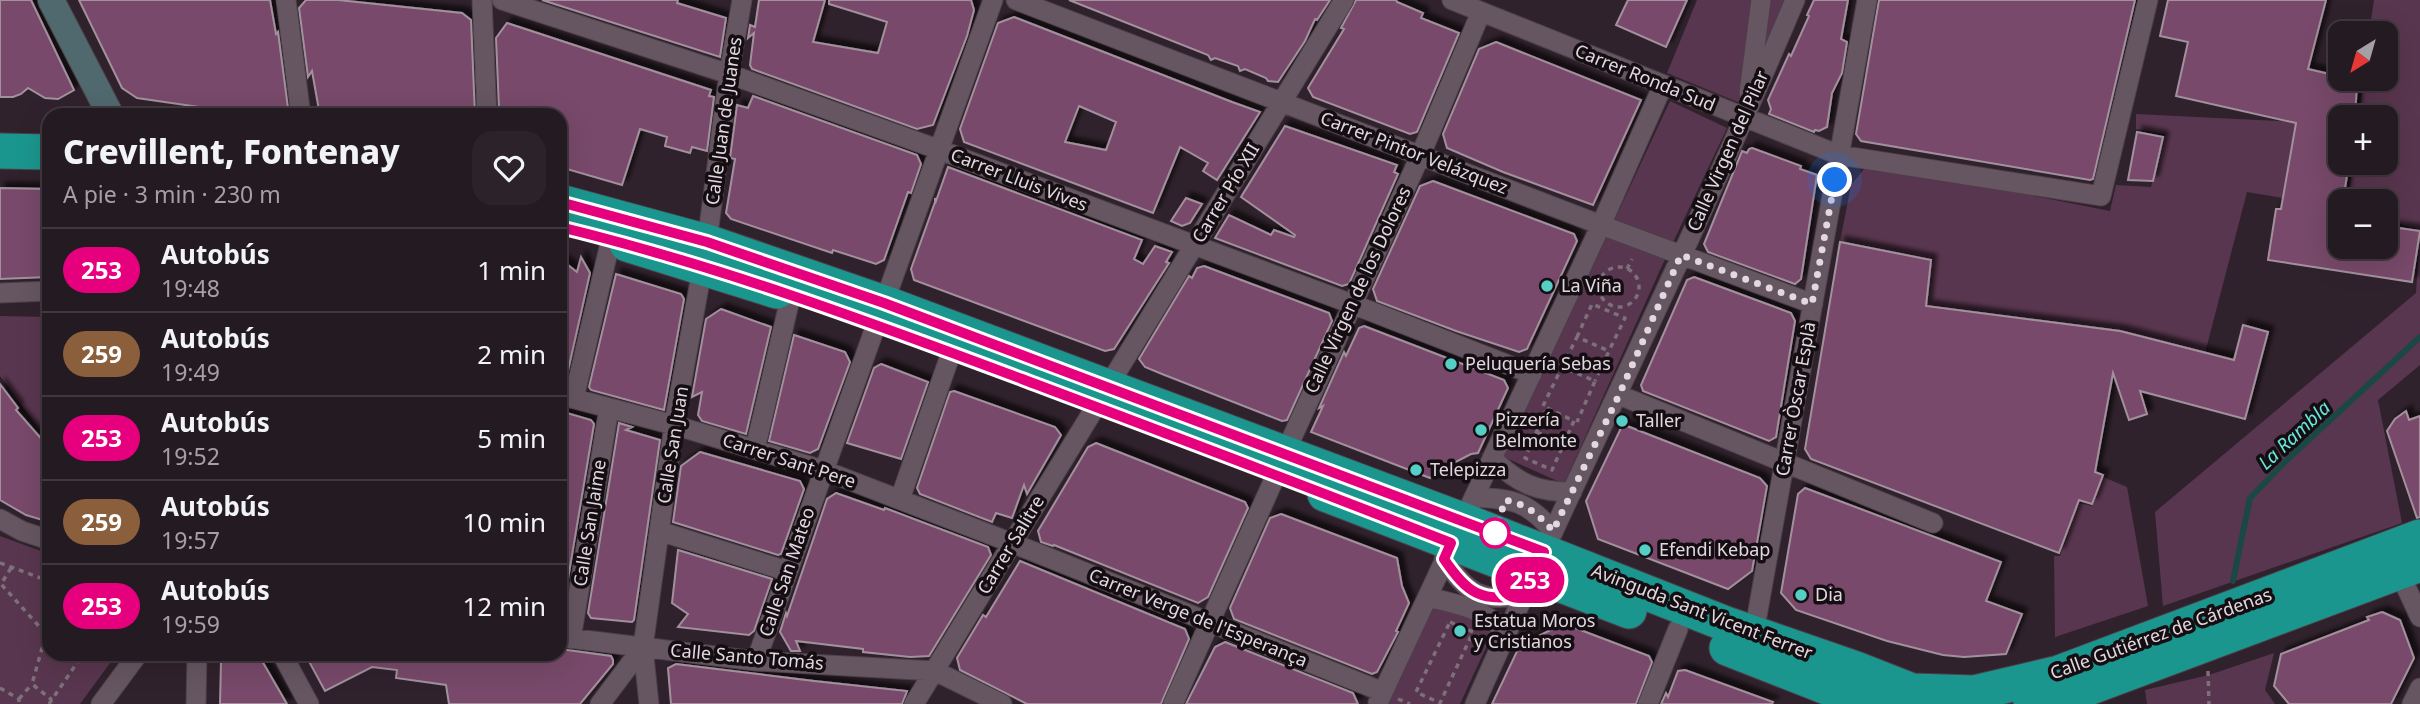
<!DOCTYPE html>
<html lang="es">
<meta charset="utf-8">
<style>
body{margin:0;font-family:"Noto Sans",sans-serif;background:#2c232a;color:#f1f3f6;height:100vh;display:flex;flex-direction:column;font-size:26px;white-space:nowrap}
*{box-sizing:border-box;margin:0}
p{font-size:23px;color:#a3a1a5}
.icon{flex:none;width:38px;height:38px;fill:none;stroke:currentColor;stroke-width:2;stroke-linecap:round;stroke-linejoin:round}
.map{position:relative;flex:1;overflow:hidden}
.drawer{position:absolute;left:42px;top:108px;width:525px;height:553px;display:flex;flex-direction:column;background:#241a21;border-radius:21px;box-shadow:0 7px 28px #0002,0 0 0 2px #41383f}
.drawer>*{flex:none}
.badge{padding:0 14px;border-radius:23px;font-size:24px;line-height:46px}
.needle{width:46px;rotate:217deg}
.controls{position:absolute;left:2328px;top:21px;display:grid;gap:14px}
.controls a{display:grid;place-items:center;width:70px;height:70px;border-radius:14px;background:#241a21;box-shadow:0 7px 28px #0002,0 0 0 2px #41383f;font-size:35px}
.you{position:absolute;width:35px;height:35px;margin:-18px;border:5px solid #fff;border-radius:50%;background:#1a73e8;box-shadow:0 0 0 10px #1a73e833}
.map>.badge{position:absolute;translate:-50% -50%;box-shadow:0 0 0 4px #fff}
.round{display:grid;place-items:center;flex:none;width:74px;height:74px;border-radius:21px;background:#2c232a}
.overview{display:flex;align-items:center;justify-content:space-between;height:119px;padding:0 21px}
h1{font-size:33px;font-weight:800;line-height:52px}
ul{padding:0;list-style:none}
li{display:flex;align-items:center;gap:21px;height:84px;padding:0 21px;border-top:2px solid #41383f}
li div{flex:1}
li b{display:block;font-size:26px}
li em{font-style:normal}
li .badge{min-width:77px;font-weight:700;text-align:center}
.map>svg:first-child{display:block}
</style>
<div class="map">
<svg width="2420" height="704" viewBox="0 0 2420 704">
<defs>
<filter id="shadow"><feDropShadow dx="5.5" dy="-5.5" stdDeviation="2" flood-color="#0009"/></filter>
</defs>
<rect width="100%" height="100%" fill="#30222c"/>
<path fill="#59364f" d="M1697 0H1752L1740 103 1667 73Z
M1771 0H1788L1761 66Z
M2374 0H2420V365L2378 400 2402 523 2163 606 2155 512 2416 293 2420 230 2385 219V201H2348L2353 163H2385V117H2359L2364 79H2385V33H2369Z
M1670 101 1727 128 1660 270 1564 484 1504 457Z
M2136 114 2297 122 2283 198 2247 192 2205 353 2120 331 1926 306 1930 260 1840 242 1851 185 1869 163 2110 211 2116 185 2151 187 2165 134 2136 129Z
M0 316 49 317V439L43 434 0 376Z
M2103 477 2127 487 2148 606 2055 637 2054 556H2060L2079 503 2092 506Z
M0 536 49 554V654L116 655 80 704H0Z
M1432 601 1494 630 1460 704H1384Z
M2274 653 2265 690 2275 704H2147L2145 690 2209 675Z"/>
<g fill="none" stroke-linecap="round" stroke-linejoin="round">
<path stroke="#1b4845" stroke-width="6" d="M2233 581 2250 498 2288 459 2420 337"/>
</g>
<path fill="#78486b" stroke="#a2919d" stroke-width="2" fill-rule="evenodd" filter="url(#shadow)" d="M0 0H31L74 90 58 99 45 98 28 88 21 94 13 97H0Z
M79 0H270L276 34 278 32 288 108 283 116H261L137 98 122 88Z
M306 0H338L462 13 471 20 475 116H320L312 71 308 77 299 8Z
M542 0H678L677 3 726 18 720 57Z
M759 0H825L813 42 878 53 887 22 829 4V0H971L974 10 967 36 933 125 917 129 752 69 750 65 754 33 748 38 750 25 755 27Z
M1069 0H1330L1317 20 1315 19 1305 41 1278 82 1268 81 1266 78 1245 69 1240 71 1238 66 1215 58 1211 60 1208 55Z
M1356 0H1396L1397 2 1423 13 1421 18 1459 33 1417 132 1410 134 1313 97 1308 88 1344 29 1341 28Z
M1628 0H1687L1666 47 1616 25Z
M1814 0H1848L1841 39 1847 42 1842 73 1832 93 1827 127 1819 131 1815 130 1814 132 1769 114 1771 109 1768 100 1789 54 1791 56 1809 16 1807 15Z
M1879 0H2135L2093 179 2090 180 1861 141 1856 134Z
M2168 0H2326L2308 69 2338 76 2340 79 2357 84 2355 117H2340V163H2349L2343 201H2340V247H2385V226L2420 231 2412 282 2268 260 2276 209H2281L2296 123 2176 96 2188 42 2160 36Z
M1014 17 1232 102 1260 112 1217 180 1203 171 1208 163 1180 147 1153 213 964 142 960 129 998 23ZM1079 106 1116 122 1106 150 1065 142Z
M507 23 711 90 709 96 714 97 707 151 692 147 690 153 665 146 667 137 640 129 622 185 560 167V116H507V109H499L496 38Z
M1496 42 1641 100 1593 205 1503 172 1447 148 1443 134 1479 49Z
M753 96 917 155 921 164 911 193 908 192 884 260 876 264 833 250 832 253 731 219 726 213 735 159 730 158 737 105 748 108Z
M1285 126 1397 165 1394 172 1398 174 1349 284 1342 286 1215 238 1229 215 1271 235 1274 230 1294 237 1295 235 1241 197Z
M2137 132 2163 137 2153 181 2128 180Z
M1752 148 1801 166 1800 169 1817 175 1801 279 1795 284 1708 252 1704 244 1742 151 1747 153 1749 149Z
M948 167 1142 240 1134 259 1143 264 1155 246 1172 252 1166 262 1169 263 1114 349 1105 351 914 280 911 269 935 202V198L936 201Z
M1433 181 1574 234 1577 241 1527 349 1519 352 1456 331 1377 301 1373 289 1420 186Z
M0 188 49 189V277L0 279Z
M1186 198 1202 204 1190 223 1182 226 1171 221Z
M1840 242 1931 260 1926 306 2120 331 2234 360 2243 325 2268 332 2245 419 2140 391 2147 414 2129 420 2113 373 2095 472 2103 475 2092 504 2079 500 2059 553 1811 459 1805 449Z
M581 257 590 273 565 384 560 383V259L577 272Z
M1204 266 1329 313 1332 321 1287 420 1282 421 1162 374 1145 367 1139 359 1189 276 1192 278 1197 268Z
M616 274 681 294 684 299 664 410 591 390 589 387Z
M1694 277 1791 313 1795 321 1776 437 1769 441 1643 391 1641 385 1687 280Z
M721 309 771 327 746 434 702 421 698 415 702 392 692 397 706 319Z
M1364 326 1504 380 1508 388 1478 453 1471 454 1438 471 1430 478 1311 432 1323 406 1319 408 1344 352 1346 356 1359 328Z
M794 335 845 352 850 362 818 449 810 453 769 441Z
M881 364 928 382 901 459 847 443 874 368Z
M0 384 18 408 16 410 45 443 49 445V522L26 515 0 500Z
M954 391 1055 427 1061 435 1027 494 1024 485 1012 518 996 513 992 522 920 494 917 488 950 392Z
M560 411 591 420 594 424 567 585 560 575Z
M2406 411 2409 420 2420 416V517L2417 518 2387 431 2395 419Z
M619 423 632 427 626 430 660 440 634 620 632 622 591 618 588 613Z
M1627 426 1760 478 1767 486 1752 571 1728 589 1598 539 1586 501 1621 428Z
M1096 443 1245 502 1248 508 1208 597 1198 603 1054 545 1053 546 1041 542 1038 531 1088 447Z
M700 452 800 481 804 489 781 554 778 555 673 522 681 466Z
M1805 488 2001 562 1986 601 2022 614 2006 654 1964 657 1943 655 1887 641 1796 610 1781 593 1798 494Z
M836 493 884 510 885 508 988 547 991 555 929 656 910 657 863 652V649L796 641 800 651H791L780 632 786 613 787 616 827 499Z
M1281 514 1397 558 1402 586 1409 603 1396 631 1398 632 1377 672 1372 674 1234 619 1230 608 1270 518Z
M678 550 772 579 754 631 749 635 678 627 688 614 672 603Z
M1020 561 1185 629 1189 639 1161 704H1027L960 670 957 658 983 615 986 617Z
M2382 612 2400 620 2414 658 2391 704H2289L2274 686 2281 654 2369 620 2367 617Z
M1562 623 1649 656 1652 662 1636 704H1492L1520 645 1553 629Z
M1225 642 1353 693 1358 704H1186L1215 647Z
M560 649 611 656 613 660V664L580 704H449L446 685 396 678 397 670 372 667 325 691 305 654H560Z
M225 654H258L287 704H220L221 661Z
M676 664 814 681 907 691 902 704H671L668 668Z
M1685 670 1773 702 1772 704H1661L1666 693 1668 697 1678 671Z"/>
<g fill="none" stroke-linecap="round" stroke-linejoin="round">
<defs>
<path id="street" d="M286 0 301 116
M482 0 487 116
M502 0 729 74 940 150 1352 304 1532 374
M1016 0 1601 225 1813 304
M1452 0 1839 155 2101 196 2148 0
M1749 93 1761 0
M0 293 49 291
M884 303 993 0
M560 395 674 425 823 470 1012 543 1383 692
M1619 395 1933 523
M574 398 611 239
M755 449 791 295
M1285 453 1421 154 1481 12
M1492 458C1517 483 1536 492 1572 492
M1474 497C1513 499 1527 501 1553 531
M900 499 951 353
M0 519 22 531 49 540
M659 531 787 571
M1444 559C1467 593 1481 603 1523 595
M2399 572 2420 617
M1428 597C1463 606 1479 607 1507 632
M1754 633 1867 0
M560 637 756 661 935 671 1002 704
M571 639 609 408
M282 654 309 704
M756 661 876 325
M1378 703 1601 225 1663 85
M101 704 138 654
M196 704 197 654
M600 704 643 647
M649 704 643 647 674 425 707 242 729 74 742 0
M914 704 1344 0
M1173 704 1276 475
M1475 704C1579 468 1695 238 1795 0
M1648 704 1678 629
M2412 704 2420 688"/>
<path id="secondary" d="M51 0 111 116"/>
<path id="highway" d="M0 151 49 152
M560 202 707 242 884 303 1462 520 1726 624 1856 669 1912 691 1974 693 2059 673 2420 537
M627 244 777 291
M1325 494 1629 611
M1727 648 1847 695 1886 704
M2031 704 2064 697 2420 564"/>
</defs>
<use href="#street" stroke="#4c4049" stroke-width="21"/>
<use href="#secondary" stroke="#4c4049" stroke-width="28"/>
<use href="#highway" stroke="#4c4049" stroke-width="37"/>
<path stroke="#7d7179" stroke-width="3.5" stroke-dasharray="5 5" stroke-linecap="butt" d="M1599 287a20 20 0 1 1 40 0a20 20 0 1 1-40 0Z
M1627 269 1632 259
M1577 337 1592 304 1625 318 1609 351
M1562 367 1577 337 1609 351 1595 381
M1543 406 1562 367 1595 381 1577 422
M1547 408 1574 421 1552 470 1525 458Z
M1537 432 1563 445
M0 563 49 581
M11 568 1 584 46 634 32 684 52 700
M1450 622 1473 632 1440 703 1416 692Z
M49 626 46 634 49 636
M2208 671 2209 704
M0 688 19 699V704
M19 699 32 684
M1398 699 1410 704
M49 704 83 654"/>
<use href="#street" stroke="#665661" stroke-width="19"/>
<use href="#secondary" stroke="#50696e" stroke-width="26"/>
<use href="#highway" stroke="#1b968e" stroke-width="35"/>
</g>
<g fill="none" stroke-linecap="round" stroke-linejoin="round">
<defs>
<path id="line" d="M560 202 707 242 884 303 1544 552 1523 595C1481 603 1467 593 1444 559L1451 543C1309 487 1165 433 1022 379 870 322 717 265 560 227"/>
</defs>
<use href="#line" stroke="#fff" stroke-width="16"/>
<use href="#line" stroke="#e6007e" stroke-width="10"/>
<path stroke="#e2d8df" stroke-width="7" stroke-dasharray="0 12.6" d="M1495 533 1505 500C1527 504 1539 515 1553 531L1619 395 1681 255 1812 304 1835 180"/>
</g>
<g fill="#55cec5" stroke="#140e12" stroke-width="2.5">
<circle cx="1547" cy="286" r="7"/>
<circle cx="1451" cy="364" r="7"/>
<circle cx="1622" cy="421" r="7"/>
<circle cx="1481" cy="430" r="7"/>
<circle cx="1416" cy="470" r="7"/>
<circle cx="1645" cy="550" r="7"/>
<circle cx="1801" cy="595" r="7"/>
<circle cx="1460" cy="631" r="7"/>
</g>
<circle fill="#fff" stroke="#e6007e" stroke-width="3.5" cx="1495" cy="533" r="14"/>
<g text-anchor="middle" stroke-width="7" stroke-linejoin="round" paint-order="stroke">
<g font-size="18" fill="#e2d8df" stroke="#140e12">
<text transform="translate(1645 78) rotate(22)" y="6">Carrer Ronda Sud</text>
<text transform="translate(724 121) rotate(-82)" y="6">Calle Juan de Juanes</text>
<text transform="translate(1728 151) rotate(-66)" y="6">Calle Virgen del Pilar</text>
<text transform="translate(1414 153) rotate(21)" y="6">Carrer Pintor Velázquez</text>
<text transform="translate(1019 180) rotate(21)" y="6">Carrer Lluis Vives</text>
<text transform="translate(1226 193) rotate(-59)" y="6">Carrer Pío XII</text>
<text transform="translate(1358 290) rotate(-65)" y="6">Calle Virgen de los Dolores</text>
<text transform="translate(1796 399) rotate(-80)" y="6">Carrer Òscar Esplà</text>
<text transform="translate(673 445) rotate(-81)" y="6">Calle San Juan</text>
<text transform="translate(789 461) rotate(18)" y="6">Carrer Sant Pere</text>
<text transform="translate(590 523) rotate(-81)" y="6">Calle San Jaime</text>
<text transform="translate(1011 545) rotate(-59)" y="6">Carrer Salitre</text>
<text transform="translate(787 572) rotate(-71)" y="6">Calle San Mateo</text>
<text transform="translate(1702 612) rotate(21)" y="6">Avinguda Sant Vicent Ferrer</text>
<text transform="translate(1198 618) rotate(22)" y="6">Carrer Verge de l'Esperança</text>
<text transform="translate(2161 634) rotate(-20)" y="6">Calle Gutiérrez de Cárdenas</text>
<text transform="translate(747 657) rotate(5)" y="6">Calle Santo Tomás</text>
</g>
<g font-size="18" fill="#e2d8df" stroke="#140e12" text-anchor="start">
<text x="1561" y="292">La Viña</text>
<text x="1465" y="370">Peluquería Sebas</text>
<text x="1495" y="426">Pizzería<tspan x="1495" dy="21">Belmonte</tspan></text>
<text x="1636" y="427">Taller</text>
<text x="1430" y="476">Telepizza</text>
<text x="1659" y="556">Efendi Kebap</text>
<text x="1815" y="601">Dia</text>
<text x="1474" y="627">Estatua Moros<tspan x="1474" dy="21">y Cristianos</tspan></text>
</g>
<g font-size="19" font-style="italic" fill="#67e6dc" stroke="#140e12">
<text transform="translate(2294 435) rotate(-43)" y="7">La Rambla</text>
</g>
</g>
</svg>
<div class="controls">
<a><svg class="needle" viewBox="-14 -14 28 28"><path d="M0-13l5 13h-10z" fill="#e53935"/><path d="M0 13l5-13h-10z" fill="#a3a1a5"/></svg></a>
<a>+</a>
<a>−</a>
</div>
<div class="you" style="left:1835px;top:180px"></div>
<b class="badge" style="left:1530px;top:580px;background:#e6007e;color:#fff">253</b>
<section class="drawer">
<div class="overview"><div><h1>Crevillent, Fontenay</h1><p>A pie · 3 min · 230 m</p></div><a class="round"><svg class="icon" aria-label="heart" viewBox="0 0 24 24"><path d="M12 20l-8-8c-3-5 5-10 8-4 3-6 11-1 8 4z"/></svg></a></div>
<ul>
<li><span class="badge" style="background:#e6007e;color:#fff">253</span><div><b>Autobús</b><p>19:48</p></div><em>1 min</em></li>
<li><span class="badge" style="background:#8b5e3c;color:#fff">259</span><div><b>Autobús</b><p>19:49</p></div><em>2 min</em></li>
<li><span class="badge" style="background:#e6007e;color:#fff">253</span><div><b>Autobús</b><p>19:52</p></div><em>5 min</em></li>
<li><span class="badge" style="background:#8b5e3c;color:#fff">259</span><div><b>Autobús</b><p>19:57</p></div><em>10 min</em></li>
<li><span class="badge" style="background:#e6007e;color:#fff">253</span><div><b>Autobús</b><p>19:59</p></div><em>12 min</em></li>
</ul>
</section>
</div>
